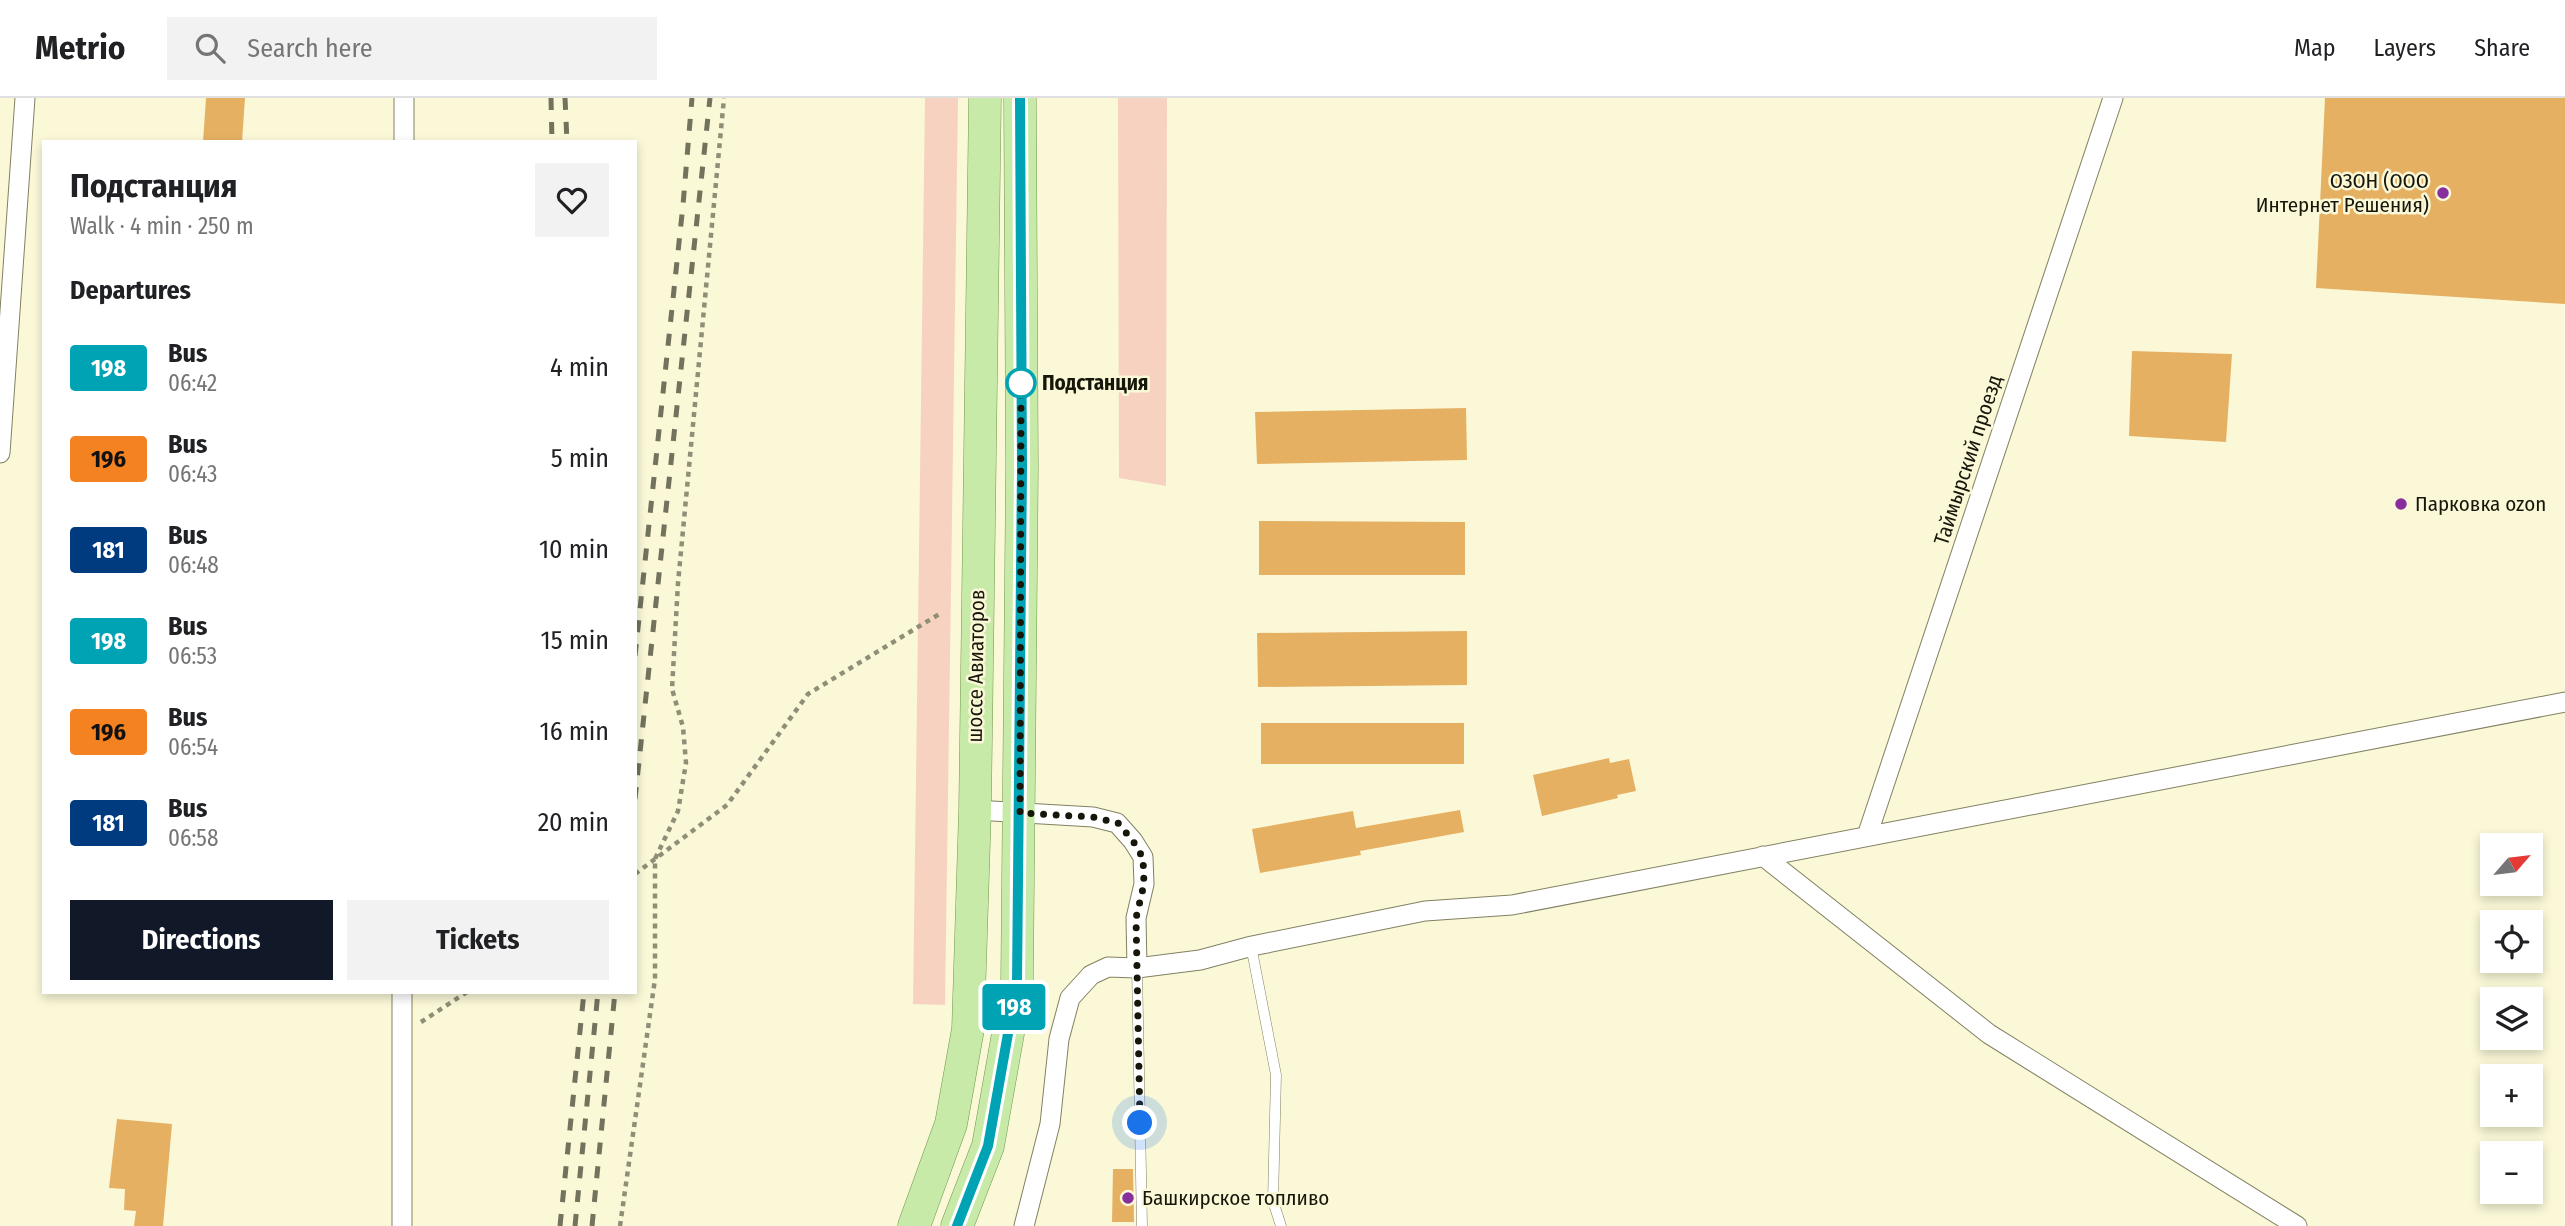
<!DOCTYPE html>
<meta charset="utf-8">
<style>
body{margin:0;font-family:"Fira Sans Condensed",sans-serif;background:#f2f2f2;color:#202124;height:100vh;display:flex;flex-direction:column;font-size:26px;white-space:nowrap}
*{box-sizing:border-box;margin:0}
p{font-size:23px;color:#757577}
.icon{flex:none;width:38px;height:38px;fill:none;stroke:currentColor;stroke-width:2;stroke-linecap:round;stroke-linejoin:round}
.map{position:relative;flex:1;overflow:hidden}
.side{position:absolute;left:42px;top:42px;width:595px;height:854px;display:flex;flex-direction:column;background:#fff;border-radius:0px;box-shadow:0 4px 10px #0003}
.side>*{flex:none}
.badge{padding:0 14px;border-radius:5px;font-size:24px;line-height:46px}
.needle{width:46px;rotate:62deg}
.controls{position:absolute;left:2480px;top:735px;display:grid;gap:14px}
.controls a{display:grid;place-items:center;width:63px;height:63px;border-radius:0px;background:#fff;box-shadow:0 4px 10px #0003;font-size:35px}
.you{position:absolute;width:35px;height:35px;margin:-18px;border:5px solid #fff;border-radius:50%;background:#1a73e8;box-shadow:0 0 0 10px #1a73e833}
.map>.badge{position:absolute;translate:-50% -50%;box-shadow:0 0 0 4px #fff}
h2{padding:0 28px;font-size:26px;line-height:63px}
.round{display:grid;place-items:center;flex:none;width:74px;height:74px;border-radius:0px;background:#f2f2f2}
.summary{display:flex;align-items:center;justify-content:space-between;height:119px;padding:0 28px}
h1{font-size:33px;font-weight:700;line-height:52px}
.action{display:flex;gap:14px;margin-top:auto;padding:14px 28px}
.action a{flex:1;height:80px;border-radius:0px;background:#111827;color:#fff;font-size:28px;font-weight:700;line-height:80px;text-align:center}
.action a+a{background:#f2f2f2;color:#202124}
ul{padding:0;list-style:none}
li{display:flex;align-items:center;gap:21px;height:91px;padding:0 28px}
li div{flex:1}
li b{display:block;font-size:26px}
li em{font-style:normal}
li .badge{min-width:77px;font-weight:700;text-align:center}
header{display:flex;align-items:center;gap:42px;box-sizing:border-box;height:98px;padding:0 35px;background:#fff;border-bottom:2px solid #e0e0e0}
header strong{font-size:33px}
nav{display:flex;gap:38px;margin-inline-start:auto;font-size:24px}
.search{width:490px;height:63px;background:#f2f2f2;display:flex;align-items:center;gap:18px;box-sizing:border-box;padding:0 24px;border-radius:0px;color:#757577;font-size:26px}
.map>svg:first-child{display:block}
</style>
<header>
<strong>Metrio</strong>
<div class="search"><svg class="icon" aria-label="search" viewBox="0 0 24 24"><circle cx="10" cy="10" r="6"/><path d="M15 15l6 6"/></svg>Search here</div>
<nav><a>Map</a><a>Layers</a><a>Share</a></nav>
</header>
<div class="map">
<svg width="2565" height="1128" viewBox="0 0 2565 1128">
<rect width="100%" height="100%" fill="#faf8d7"/>
<path fill="#f7d2c1" d="M925 0H958L945 907 913 906Z
M1118 0H1167L1166 388 1119 380Z"/>
<path fill="#e6b063" d="M206 0H245L242 44H203Z
M2325 0H2565V206L2316 190Z
M2132 253 2232 256 2226 344 2129 338Z
M1466 310 1467 362 1257 366 1255 314Z
M1259 423 1465 424V477H1259Z
M1467 533V587L1258 589 1257 535Z
M1261 625H1464V666H1261Z
M1609 660 1610 665 1629 661 1636 693 1617 697 1618 700 1542 718 1533 677Z
M1460 712 1464 734 1360 753 1361 757 1260 775 1252 731 1353 713 1356 730Z
M117 1021 172 1026 163 1128H134L136 1113 124 1112 125 1091 109 1090Z
M1113 1071H1133L1134 1124H1112Z"/>
<g fill="none" stroke-linecap="round" stroke-linejoin="round">
<defs>
<path id="lane" d="M1253 858 1276 977 1273 1103 1281 1128
M1137 870 1142 1128"/>
<path id="street" d="M404 44V0
M0 355 25 0
M975 712 1093 719 1117 725 1133 743 1143 759 1144 786 1136 820 1137 870
M1867 738 2113 0
M1763 758 1989 936 2297 1128
M402 894V1128
M1024 1128 1050 1026 1059 941 1070 900 1091 877 1108 869 1137 870 1200 862 1252 848 1425 813 1512 807 2565 604"/>
<path id="primary" d="M914 1128 951 1026 968 931 975 712 985 0
M957 1128 988 1048 1017 885 1022 370 1020 0"/>
</defs>
<use href="#lane" stroke="#828062" stroke-width="11"/>
<use href="#street" stroke="#828062" stroke-width="21"/>
<use href="#primary" stroke="#71974c" stroke-width="33"/>
<path stroke="#8f8e77" stroke-width="4.5" stroke-dasharray="5 5" stroke-linecap="butt" d="M635 776 727 707 808 596 941 515
M421 924 467 894
M620 1128 655 881V761L678 713 686 665 683 629 672 591 678 485 724 0"/>
<use href="#lane" stroke="#fff" stroke-width="10"/>
<use href="#street" stroke="#fff" stroke-width="19"/>
<use href="#primary" stroke="#c7eaa9" stroke-width="32"/>
<path stroke="#73725d" stroke-width="5" stroke-dasharray="12 12" stroke-linecap="butt" d="M551 0 552 44
M565 0 567 44
M635 558 683 107 692 0
M635 701 710 0
M560 1128 584 894
M575 1128 598 894
M592 1128 615 894"/>
</g>
<g fill="none" stroke-linecap="round" stroke-linejoin="round">
<defs>
<path id="line" d="M957 1128 988 1048 1017 885 1022 370 1020 0"/>
</defs>
<use href="#line" stroke="#fff" stroke-width="16"/>
<use href="#line" stroke="#00a3b4" stroke-width="10"/>
<path stroke="#17160a" stroke-width="7" stroke-dasharray="0 12.6" d="M1021 285 1020 715 1093 719 1118 725 1133 743 1143 760 1144 786 1136 820 1140 1025"/>
</g>
<g fill="#872f9c" stroke="#faf8d7" stroke-width="2.5">
<circle cx="2443" cy="95" r="7"/>
<circle cx="2401" cy="406" r="7"/>
<circle cx="1128" cy="1100" r="7"/>
</g>
<circle fill="#fff" stroke="#00a3b4" stroke-width="3.5" cx="1021" cy="285" r="14"/>
<g text-anchor="middle" stroke-width="5" stroke-linejoin="round" paint-order="stroke">
<g font-size="21" fill="#17160a" stroke="#faf8d7" text-anchor="start">
<text x="2429" y="90" text-anchor="end">ОЗОН (ООО<tspan x="2429" dy="24">Интернет Решения)</tspan></text>
<text x="2415" y="413">Парковка ozon</text>
<text x="1142" y="1107">Башкирское топливо</text>
</g>
<g font-size="21" font-weight="bold" fill="#17160a" stroke="#faf8d7" text-anchor="start">
<text x="1042" y="292">Подстанция</text>
</g>
<g font-size="21" fill="#17160a" stroke="#faf8d7">
<text transform="translate(1968 362) rotate(-72)" y="7">Таймырский проезд</text>
<text transform="translate(976 568) rotate(-89)" y="7">шоссе Авиаторов</text>
</g>
</g>
</svg>
<div class="controls">
<a><svg class="needle" viewBox="-14 -14 28 28"><path d="M0-13l5 13h-10z" fill="#e53935"/><path d="M0 13l5-13h-10z" fill="#757577"/></svg></a>
<a><svg class="icon" aria-label="locate" viewBox="0 0 24 24"><circle cx="12" cy="12" r="6"/><path d="M12 2v4M12 18v4M2 12h4M18 12h4"/></svg></a>
<a><svg class="icon" aria-label="layers" viewBox="0 0 24 24"><path d="M12 4l9 5-9 5-9-5zM3 14l9 5 9-5"/></svg></a>
<a>+</a>
<a>−</a>
</div>
<div class="you" style="left:1140px;top:1025px"></div>
<b class="badge" style="left:1014px;top:909px;background:#00a3b4;color:#fff">198</b>
<section class="side">
<div class="summary"><div><h1>Подстанция</h1><p>Walk · 4 min · 250 m</p></div><a class="round"><svg class="icon" aria-label="heart" viewBox="0 0 24 24"><path d="M12 20l-8-8c-3-5 5-10 8-4 3-6 11-1 8 4z"/></svg></a></div>
<h2>Departures</h2>
<ul>
<li><span class="badge" style="background:#00a3b4;color:#fff">198</span><div><b>Bus</b><p>06:42</p></div><em>4 min</em></li>
<li><span class="badge" style="background:#f58220;color:#111">196</span><div><b>Bus</b><p>06:43</p></div><em>5 min</em></li>
<li><span class="badge" style="background:#003b80;color:#fff">181</span><div><b>Bus</b><p>06:48</p></div><em>10 min</em></li>
<li><span class="badge" style="background:#00a3b4;color:#fff">198</span><div><b>Bus</b><p>06:53</p></div><em>15 min</em></li>
<li><span class="badge" style="background:#f58220;color:#111">196</span><div><b>Bus</b><p>06:54</p></div><em>16 min</em></li>
<li><span class="badge" style="background:#003b80;color:#fff">181</span><div><b>Bus</b><p>06:58</p></div><em>20 min</em></li>
</ul>
<div class="action"><a>Directions</a><a>Tickets</a></div>
</section>
</div>
